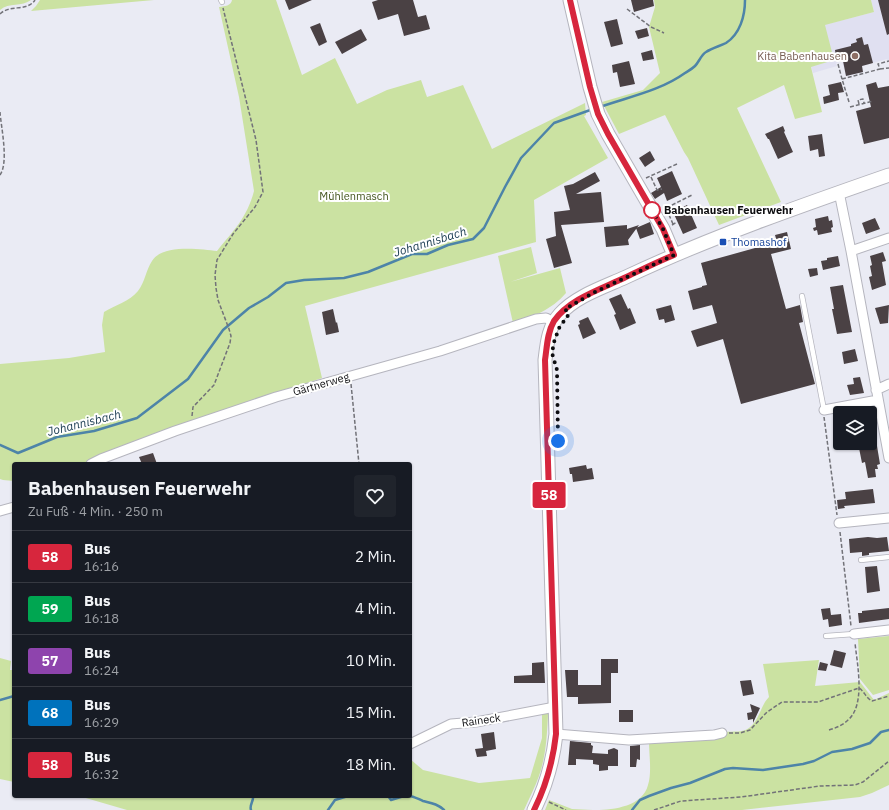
<!DOCTYPE html>
<html lang="de">
<meta charset="utf-8">
<style>
body{margin:0;font-family:"IBM Plex Sans",sans-serif;background:#20242c;color:#f1f3f6;height:100vh;display:flex;flex-direction:column;font-size:15px;white-space:nowrap}
*{box-sizing:border-box;margin:0}
p{font-size:13px;color:#9ea1a6}
.icon{flex:none;width:22px;height:22px;fill:none;stroke:currentColor;stroke-width:2;stroke-linecap:round;stroke-linejoin:round}
.map{position:relative;flex:1;overflow:hidden}
.panel{position:absolute;left:12px;top:462px;width:400px;height:336px;display:flex;flex-direction:column;background:#171b24;border-radius:4px;box-shadow:0 1px 3px #0004}
.panel>*{flex:none}
.badge{padding:0 8px;border-radius:3px;font-size:14px;line-height:26px}
.controls{position:absolute;left:833px;top:406px;display:grid;gap:8px}
.controls a{display:grid;place-items:center;width:44px;height:44px;border-radius:4px;background:#171b24;box-shadow:0 1px 3px #0004;font-size:20px}
.you{position:absolute;width:20px;height:20px;margin:-10px;border:3px solid #fff;border-radius:50%;background:#1a73e8;box-shadow:0 0 0 6px #1a73e833}
.map>.badge{position:absolute;translate:-50% -50%;box-shadow:0 0 0 2px #fff}
.round{display:grid;place-items:center;flex:none;width:42px;height:42px;border-radius:4px;background:#20242c}
.overview{display:flex;align-items:center;justify-content:space-between;height:68px;padding:0 16px}
h1{font-size:19px;font-weight:800;line-height:30px}
ul{padding:0;list-style:none}
li{display:flex;align-items:center;gap:12px;height:52px;padding:0 16px;border-top:1px solid #363941}
li div{flex:1}
li b{display:block;font-size:15px}
li em{font-style:normal}
li .badge{min-width:44px;font-weight:700;text-align:center}
.map>svg:first-child{display:block}
</style>
<div class="map">
<svg width="889" height="810" viewBox="0 0 889 810">
<rect width="100%" height="100%" fill="#eaebf4"/>
<path fill="#e0e0f1" d="M871 0H889V62L887 59 862 66 863 72 846 76 842 61 836 63 837 66 813 73 801 31 874 12Z"/>
<path fill="#cbe2a2" d="M0 0H31C22 7 9 2 0 10Z
M40 0H154L31 11 36 6Z
M232 0H276L302 75 335 58 357 104 387 90 421 80 427 97 463 85 492 149 585 103 586 115 584 116 608 158 534 200 536 242 305 306 322 378 174 427 96 456 84 464H14V481L3 480 0 479V364L69 358 105 352 102 325 104 312C114 306 130 301 138 291 145 282 146 270 152 261 162 244 200 249 217 251 233 231 247 218 254 191L239 97 219 7C225 6 231 6 232 0Z
M654 0H871L874 12 825 25 834 60 811 67 822 112 795 119 784 85 737 108 781 202 719 225 688 158 684 152 665 115 619 134 602 102 643 90 660 73 649 27 655 7Z
M531 247 537 273 510 282 560 268 566 293C551 310 535 316 513 323L498 256Z
M889 636V690L873 695 860 679 858 639Z
M0 658 11 661 10 670H14V782L0 779Z
M819 660 815 686 860 682 874 700 889 693V785L872 793 860 797 742 810H596C614 810 643 806 648 785 652 773 649 754 649 741 674 738 700 734 725 732 733 731 743 733 749 728 760 720 760 706 769 697L763 664Z
M542 714H548C547 735 546 756 539 776 535 787 529 799 524 810H127L79 796H410V759L423 770 479 783 530 778 542 738Z
M549 800 572 809 593 810H545Z"/>
<g fill="none" stroke-linecap="round" stroke-linejoin="round">
<path stroke="#4d84a8" stroke-width="2.5" d="M600 107C628 97 660 91 685 73 688 71 692 69 695 66 699 62 701 55 706 52 712 48 720 46 726 43 740 34 745 16 745 0
M0 445 18 453 57 437 94 431 137 418 188 379 223 330 249 308 268 297 286 283 304 280 344 278 368 272 412 254H427L448 245 473 239 484 228 505 187 521 158 554 123 593 109
M0 700 14 696
M388 796 391 800 404 796
M408 796C414 796 418 799 423 801 431 803 438 804 444 810
M251 810C249 805 254 801 253 796
M328 810 335 800 348 796
M632 810 640 800 649 796 671 788 690 783 725 769 733 768 763 770 803 764 814 761 832 752 852 749 870 743 881 732 889 730"/>
</g>
<path fill="#4a4144" d="M285 0H312L289 10Z
M378 0H413L418 17 426 15 430 29 404 36 398 14 378 20 372 2Z
M631 0H653L654 6 634 12Z
M878 0H889V34L887 35Z
M617 19 623 44 611 47 604 22Z
M320 23 327 42 319 46 310 27Z
M647 28 649 36 638 39 635 31Z
M361 29 367 40 342 54 335 42Z
M862 37 864 45 868 44 873 63 862 66 863 72 846 76 843 61H841L839 56 836 57 835 50 851 46V44L857 42 856 39Z
M652 50 654 59 643 61 641 53Z
M629 61 635 84 620 87 617 72 613 73 612 65Z
M841 82 844 92 838 93 839 100 824 104 823 97 830 95 828 85Z
M876 82 878 88 889 86V138L864 144 856 111 871 107 866 85Z
M783 126 785 131 784 132 793 152 778 159 769 139H768L765 134Z
M822 134 825 156 819 157 818 149 810 151 808 136Z
M650 151 655 160 645 167 639 158Z
M672 171 682 194 667 201 664 193 655 199 651 193 661 187 657 178Z
M595 172 600 181 576 194 601 192 604 222 561 225 572 263 554 268 546 239 556 236 554 212 570 210 564 186 573 184Z
M687 205 697 228 683 234 673 212Z
M828 216 829 221 832 220 833 227 831 228 832 232 818 235 817 230 814 231 813 228 816 227 815 219Z
M875 218 880 229 866 234 862 223Z
M650 222 654 234 640 239 636 228Z
M627 225V229L639 225 628 240 629 245 606 247 604 227Z
M787 232 791 249 771 254 786 309 800 305 803 322 799 323 815 384 741 404 723 339 697 347 691 331 717 323 712 305 693 310 688 291 702 287V286L707 285 701 263 777 242 775 235Z
M883 252 886 261 882 262 886 285 872 290 869 277 872 276 870 266 872 265 870 256Z
M838 256 840 266 823 270 821 261 827 260V258Z
M817 268 818 275 810 277 808 269Z
M843 285 852 332 837 334 832 309H834L830 287Z
M621 294 628 309 630 308 636 323 620 330 614 315 616 314 609 299Z
M671 305 675 320 665 323 664 319 659 320 656 309Z
M889 305 888 323 880 324 875 308Z
M333 309 336 323 337 322 339 332 326 335 322 312Z
M588 317 596 333 583 339 578 325 580 324 579 321Z
M855 349 858 361 844 364 842 352Z
M860 377 864 393 850 395 847 385 854 384 853 378Z
M858 443H866L867 447 877 446 880 464 877 465 878 469H875L876 477 868 478 865 462 862 463Z
M153 453 157 464H142L139 457Z
M586 465 587 469 592 468 594 479 573 482 572 474H570L569 468Z
M873 489 875 503 844 506 845 508 838 509 837 500 846 499 845 492Z
M868 537 877 538 887 537 889 551 869 553V555L862 556V552L850 553 849 539Z
M877 566 880 591 867 593 865 567Z
M830 608 831 615 841 614 842 625 829 627 828 619 823 620 821 609Z
M889 608V619L859 623 858 613H862V611Z
M834 650 846 653 842 668 830 665Z
M601 659H618V673H611V703L578 704V697H567L565 670H578V685H601Z
M544 662 545 683H514V676L532 675V663Z
M820 662 828 664 826 671 818 670Z
M751 680 754 694 743 696 740 681Z
M750 704 760 708 753 723V719L748 720 747 713 752 712Z
M619 710H633V722H619Z
M494 732 496 749 486 751 487 756 477 757 475 749 483 748 481 734Z
M570 741 591 743V745L593 746 592 753 608 754V750L614 748 618 750V766H608V770L599 771V765L593 764V760L576 759V765H568Z
M640 745V760L637 759 636 767H630V746Z"/>
<g fill="none" stroke-linecap="round" stroke-linejoin="round">
<defs>
<path id="service" d="M221 0 222 2
M802 296 824 410
M861 560 889 557
M826 636 854 634"/>
<path id="minor" d="M839 192 851 251 889 458
M851 251 889 238
M876 390 889 384
M824 410 878 400
M91 464 101 459 175 431 276 397 440 351 536 319 546 318 554 322
M0 511 14 507
M839 523 889 518
M854 634 889 630
M556 734 629 740 714 735 722 733
M410 744 451 724 476 722 555 707"/>
<path id="secondary" d="M570 0 590 87 598 114 608 134 663 229 674 255
M534 810C546 786 553 761 556 734L545 360C547 344 548 327 560 314 576 296 604 287 626 277 711 237 800 206 889 175"/>
</defs>
<use href="#service" stroke="#b5b5be" stroke-width="6"/>
<use href="#minor" stroke="#b5b5be" stroke-width="11"/>
<use href="#secondary" stroke="#b5b5be" stroke-width="15"/>
<path stroke="#727278" stroke-width="1.5" stroke-dasharray="4 2" stroke-linecap="butt" d="M627 9 651 27 664 33
M0 14C10 4 27 12 35 0
M838 64 842 79
M880 69 889 68
M849 102 842 79 880 69 878 64 889 61
M859 104 858 100 863 99 864 103
M850 107 873 101
M0 112C1 127 9 162 0 175
M651 177 657 190 662 189
M646 178 677 164
M673 224 666 208 692 195
M672 225 677 222
M351 384 359 464
M192 416 193 407 214 385 230 343 231 336 229 329 218 300 216 288 215 275 217 260 233 234 255 207 263 192 256 140 223 8
M824 417 837 515
M840 532 851 626
M829 730C836 728 843 725 848 720 866 705 857 663 855 643
M729 733H740L750 730 767 712 782 702H818L859 688C864 691 866 698 872 701L889 696
M549 802 566 810
M654 810 681 801 741 797 820 786 855 785 863 782 889 761"/>
<use href="#service" stroke="#fff" stroke-width="4.5"/>
<use href="#minor" stroke="#fff" stroke-width="9"/>
<use href="#secondary" stroke="#fff" stroke-width="13"/>
</g>
<g fill="none" stroke-linecap="round" stroke-linejoin="round">
<defs>
<path id="line" d="M534 810C546 786 553 761 556 734L545 360C547 347 547 333 554 321 569 299 601 289 624 278 641 270 657 262 674 255L663 229 608 134 598 114 590 87 570 0"/>
</defs>
<use href="#line" stroke="#fff" stroke-width="9"/>
<use href="#line" stroke="#d7263d" stroke-width="6"/>
<path stroke="#0d0d10" stroke-width="4" stroke-dasharray="0 7.2" d="M558 441 557 370 552 353 554 342 559 328 569 314 565 309 595 292 674 255 663 229 652 210"/>
</g>
<circle fill="#8d6e63" stroke="#fff" stroke-width="1.5" cx="855" cy="56" r="4"/>
<circle fill="#fff" stroke="#d7263d" stroke-width="2" cx="652" cy="210" r="8"/>
<rect fill="#1a4fb4" stroke="#fff" stroke-width="1.5" x="719" y="238" width="8" height="8" rx="2"/>
<g text-anchor="middle" stroke-width="4" stroke-linejoin="round" paint-order="stroke">
<g font-size="11" fill="#785e54" stroke="#fff" text-anchor="end">
<text x="847" y="60">Kita Babenhausen</text>
</g>
<g font-size="11" fill="#43551e" stroke="#fff">
<text x="354" y="200">Mühlenmasch</text>
</g>
<g font-size="11" font-weight="bold" fill="#0d0d10" stroke="#fff" text-anchor="start">
<text x="664" y="214">Babenhausen Feuerwehr</text>
</g>
<g font-size="11" fill="#164399" stroke="#fff" text-anchor="start">
<text x="731" y="246">Thomashof</text>
</g>
<g font-size="11" fill="#0d0d10" stroke="#fff">
<text transform="translate(321 384) rotate(-16)" y="4">Gärtnerweg</text>
<text transform="translate(481 720) rotate(-8)" y="4">Raineck</text>
</g>
<g font-size="12" font-style="italic" fill="#17394f" stroke="#fff">
<text transform="translate(430 242) rotate(-17)" y="4">Johannisbach</text>
<text transform="translate(84 423) rotate(-14)" y="4">Johannisbach</text>
</g>
</g>
</svg>
<div class="controls">
<a><svg class="icon" aria-label="layers" viewBox="0 0 24 24"><path d="M12 4l9 5-9 5-9-5zM3 14l9 5 9-5"/></svg></a>
</div>
<div class="you" style="left:558px;top:441px"></div>
<b class="badge" style="left:549px;top:495px;background:#d7263d;color:#fff">58</b>
<section class="panel">
<div class="overview"><div><h1>Babenhausen Feuerwehr</h1><p>Zu Fuß · 4 Min. · 250 m</p></div><a class="round"><svg class="icon" aria-label="heart" viewBox="0 0 24 24"><path d="M12 20l-8-8c-3-5 5-10 8-4 3-6 11-1 8 4z"/></svg></a></div>
<ul>
<li><span class="badge" style="background:#d7263d;color:#fff">58</span><div><b>Bus</b><p>16:16</p></div><em>2 Min.</em></li>
<li><span class="badge" style="background:#00a651;color:#fff">59</span><div><b>Bus</b><p>16:18</p></div><em>4 Min.</em></li>
<li><span class="badge" style="background:#8e44ad;color:#fff">57</span><div><b>Bus</b><p>16:24</p></div><em>10 Min.</em></li>
<li><span class="badge" style="background:#0072bc;color:#fff">68</span><div><b>Bus</b><p>16:29</p></div><em>15 Min.</em></li>
<li><span class="badge" style="background:#d7263d;color:#fff">58</span><div><b>Bus</b><p>16:32</p></div><em>18 Min.</em></li>
</ul>
</section>
</div>
